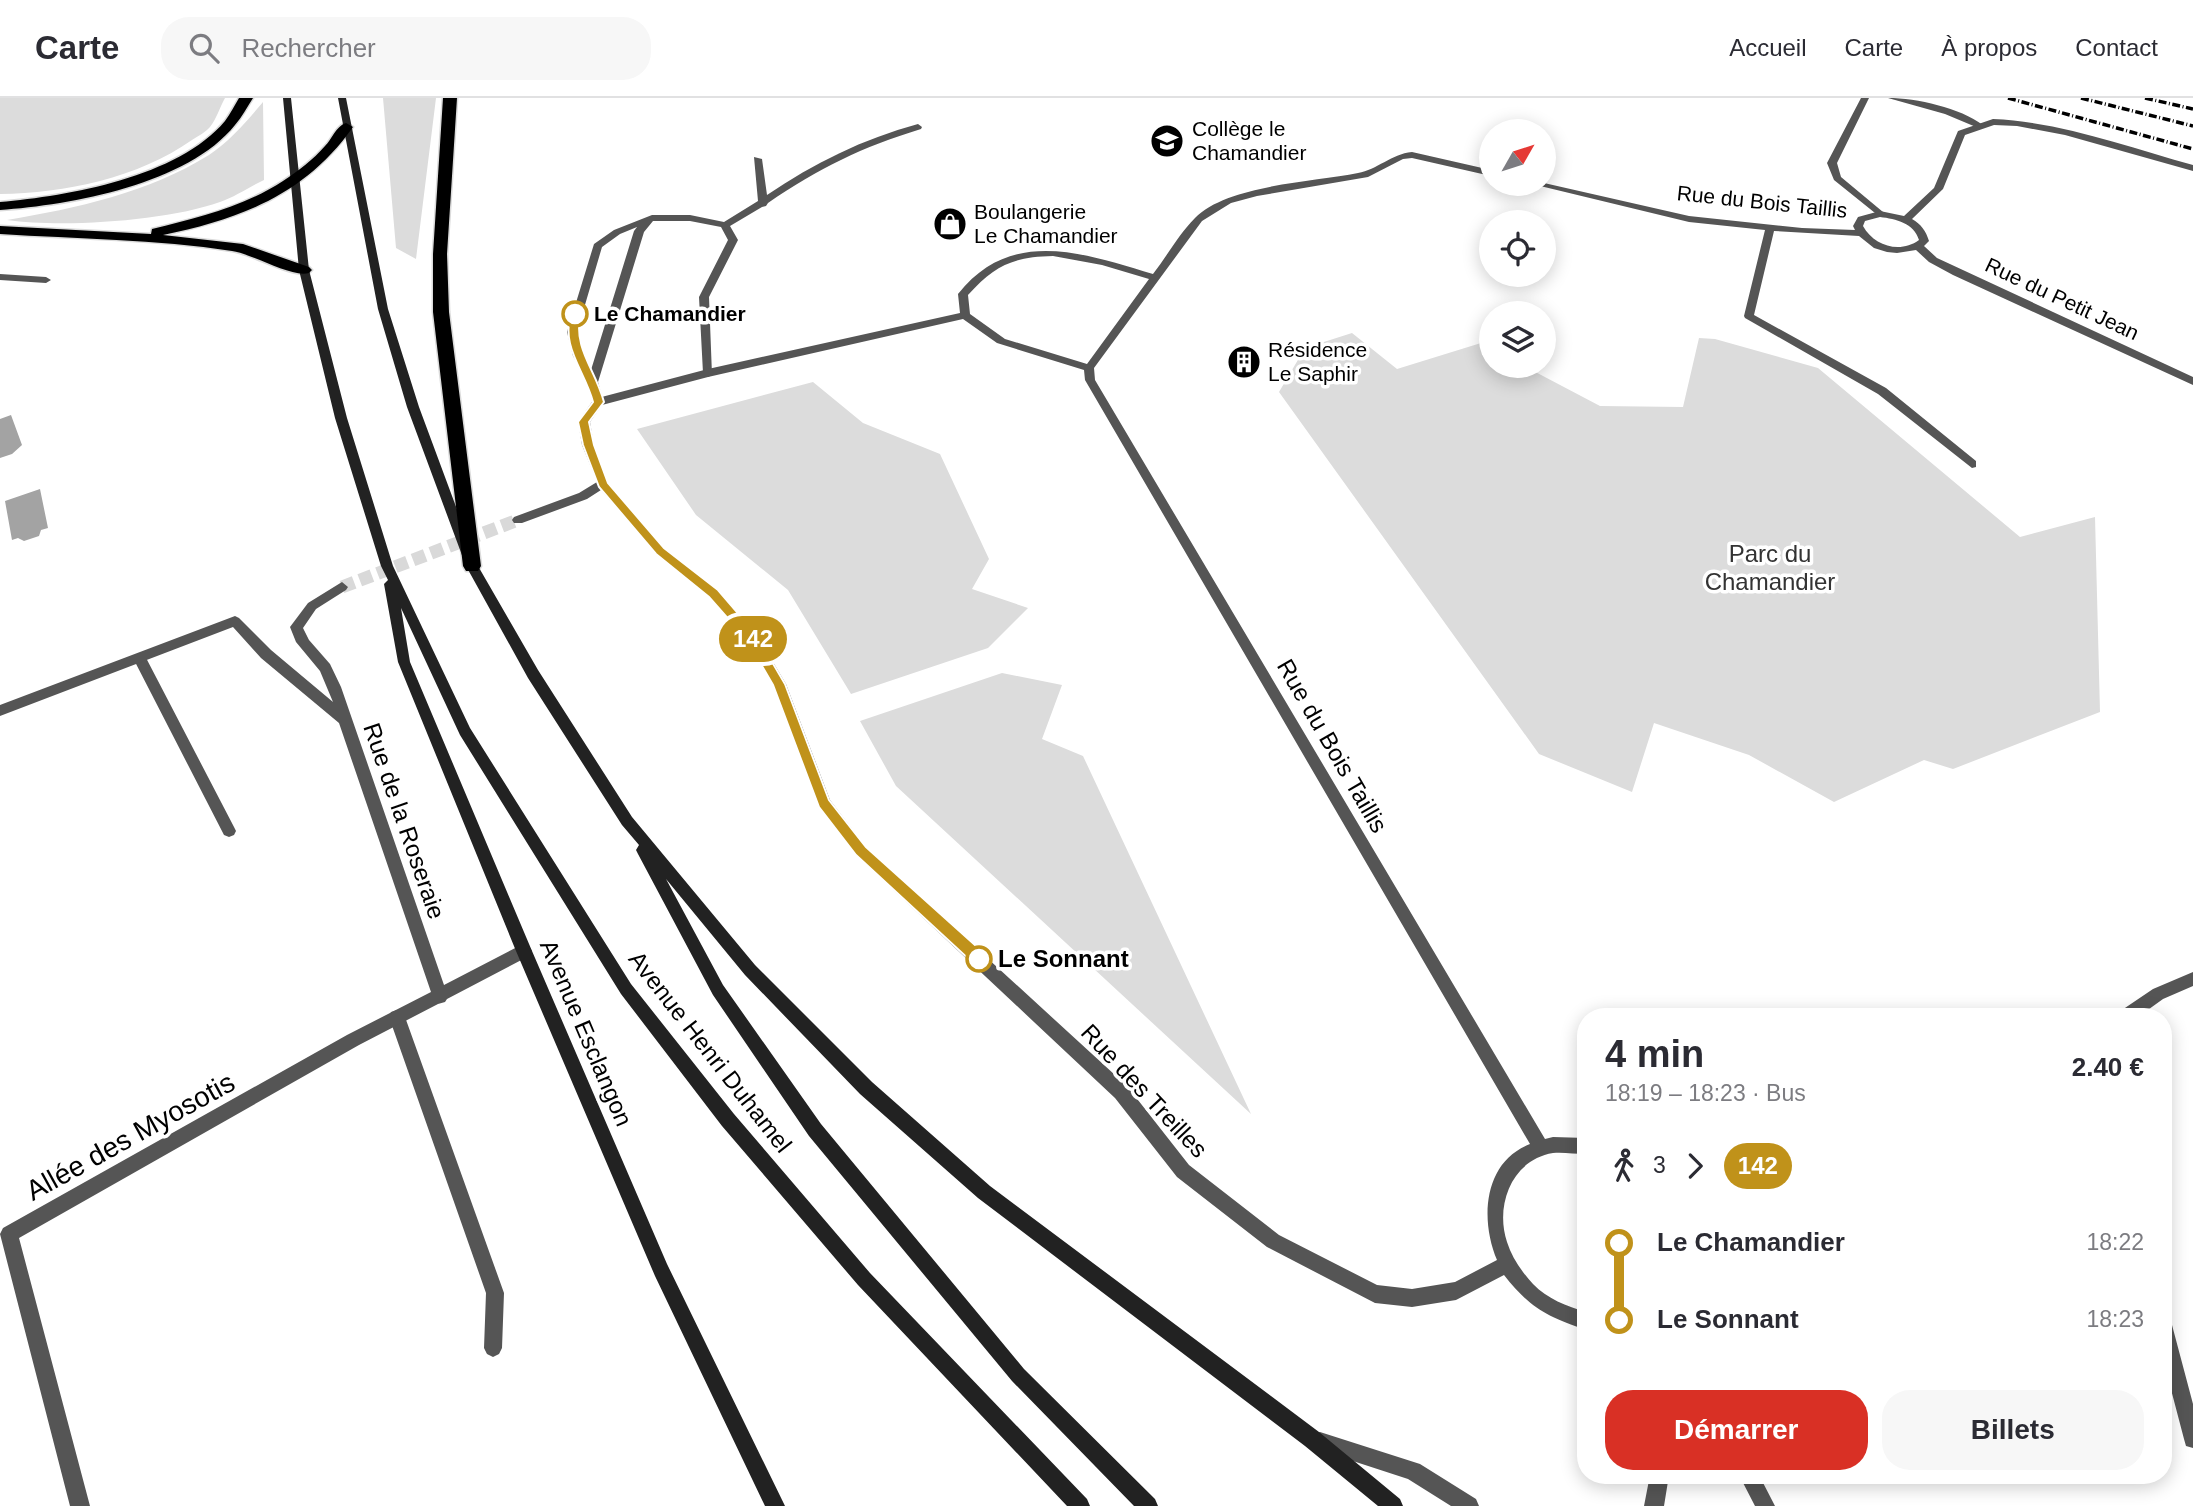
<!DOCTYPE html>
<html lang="fr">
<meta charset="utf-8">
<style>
body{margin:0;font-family:Arial,sans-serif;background:#f7f7f7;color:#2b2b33;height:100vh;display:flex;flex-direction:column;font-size:26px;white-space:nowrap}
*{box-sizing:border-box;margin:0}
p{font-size:23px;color:#7c7c81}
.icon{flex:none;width:38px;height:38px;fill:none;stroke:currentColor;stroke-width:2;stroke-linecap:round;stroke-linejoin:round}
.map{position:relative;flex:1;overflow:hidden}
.side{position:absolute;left:1577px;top:910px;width:595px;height:476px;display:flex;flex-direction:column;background:#fff;border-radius:28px;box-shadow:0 4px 18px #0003}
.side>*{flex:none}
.badge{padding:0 14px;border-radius:23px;font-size:24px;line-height:46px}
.needle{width:46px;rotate:51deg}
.fabs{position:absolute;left:1479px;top:21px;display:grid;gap:14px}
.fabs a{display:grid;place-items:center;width:77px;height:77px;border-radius:50%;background:#fff;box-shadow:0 4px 18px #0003;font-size:35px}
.map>.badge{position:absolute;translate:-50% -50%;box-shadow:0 0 0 4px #fff}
.legs{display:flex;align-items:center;gap:10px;height:77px;padding:0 28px;font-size:23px}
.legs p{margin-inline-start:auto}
.headline{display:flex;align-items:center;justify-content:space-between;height:119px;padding:0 28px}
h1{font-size:38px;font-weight:700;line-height:52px}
.action{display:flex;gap:14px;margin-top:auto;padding:14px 28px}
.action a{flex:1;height:80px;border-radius:28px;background:#d93025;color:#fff;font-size:28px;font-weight:700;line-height:80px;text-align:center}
.action a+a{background:#f7f7f7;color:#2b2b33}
ul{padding:0 28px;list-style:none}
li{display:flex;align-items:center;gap:24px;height:77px;font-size:26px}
li i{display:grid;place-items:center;width:10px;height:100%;margin:0 9px;background:currentColor}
li i::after{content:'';width:18px;height:18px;margin:-9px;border:5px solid;border-radius:50%;background:#fff}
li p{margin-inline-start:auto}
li:first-child i{background:linear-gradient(#0000 50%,currentColor 0)}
li:last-child i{background:linear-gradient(currentColor 50%,#0000 0)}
header{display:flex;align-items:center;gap:42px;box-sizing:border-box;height:98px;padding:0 35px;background:#fff;border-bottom:2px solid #e1e1e2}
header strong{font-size:33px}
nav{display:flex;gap:38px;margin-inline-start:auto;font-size:24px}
.search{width:490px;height:63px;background:#f7f7f7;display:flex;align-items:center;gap:18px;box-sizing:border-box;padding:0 24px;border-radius:28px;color:#7c7c81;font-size:26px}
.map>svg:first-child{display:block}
</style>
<header>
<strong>Carte</strong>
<div class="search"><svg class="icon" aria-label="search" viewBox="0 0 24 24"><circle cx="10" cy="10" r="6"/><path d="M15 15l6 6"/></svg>Rechercher</div>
<nav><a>Accueil</a><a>Carte</a><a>À propos</a><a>Contact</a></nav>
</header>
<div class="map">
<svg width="2193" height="1408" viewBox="0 0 2193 1408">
<rect width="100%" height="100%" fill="#fff"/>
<path fill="#dcdcdc" d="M0 0H225C220 9 216 22 210 29 206 34 198 38 192 42 138 80 65 95 0 96Z
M383 0H436L416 161 396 150Z
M263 4 264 82C249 89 235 99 220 104 167 123 63 130 7 122 77 110 148 95 209 57 230 43 247 23 263 4Z
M1352 235 1397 271 1481 245 1491 250V268H1524L1600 308 1683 309 1699 240 1715 241 1818 270 2020 439 2095 419 2100 614 1953 671 1924 662 1834 704 1749 657 1654 625 1632 694 1539 656 1279 294 1305 250Z
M813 284 863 325 940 356 989 461 972 491 1028 510 988 550 851 596 788 492 696 417 637 331Z
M1002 575 1062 587 1042 641 1083 658 1251 1016 896 688 860 623Z"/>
<path fill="#a3a3a3" d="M11 317 22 347 12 356 0 360V321Z
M40 391 48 430 41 432 39 438 24 443 18 440 12 442 5 403Z"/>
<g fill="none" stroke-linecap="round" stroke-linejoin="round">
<path stroke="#d9d9d9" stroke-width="13" stroke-dasharray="13 6" stroke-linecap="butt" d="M342 489 518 422"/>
<defs>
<path id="highway" d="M239 0H253C247 9 242 19 235 27 188 86 71 107 0 112V104C69 98 178 79 225 23 230 16 235 7 239 0Z
M443 0H457L447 156 449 214 481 468 478 473H466L463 468 433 214V156Z
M346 25 353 29C306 96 241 121 163 137L243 146 309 169 312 172 309 175C291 180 253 156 232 153 156 141 77 141 0 136V128L151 136 152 131C198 120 243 109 283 83 298 73 313 62 325 48 332 41 336 28 346 25Z"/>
</defs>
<use href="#highway" stroke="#dbdbdb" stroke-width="3"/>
<path fill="#555" fill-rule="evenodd" d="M1861 0H1869L1837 65 1841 79 1883 114V118L1880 119 1834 82 1827 65Z
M1888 0C1917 0 1960 10 1983 27L1976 29 1945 16Z
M918 26 922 29 921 31C862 49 819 70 768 105L766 108 762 109 730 128 738 142 709 199 712 277 708 279 703 275 699 199 728 142 721 129 690 123H653L644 134 598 284 604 304 602 307H594L588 284 573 258 567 234 594 146 614 132 652 117H690L724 124 758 103 754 59 762 61 767 97C814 65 863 41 918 26ZM637 129 634 133 591 272 583 258 577 234 602 149 620 136Z
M139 555 144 556 234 729 236 733 234 737 229 739 224 737 133 560Z
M397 912 403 914 405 919 504 1195 502 1250 499 1256 493 1259 487 1256 484 1250 486 1195 389 919 391 914Z"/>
<path fill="#555" fill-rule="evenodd" d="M1993 21C2061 24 2128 49 2193 67V73L2065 37 2017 28 1994 27 1965 37 1943 91 1912 121C1921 126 1926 133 1929 143L1924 148 1937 160 2193 279V287L1953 177 1929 164 1916 152 1897 155 1887 154 1874 150 1859 138 1774 133 1754 217 1886 290 1976 363V369L1972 370 1878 296 1745 220 1744 218 1765 132 1689 124 1532 86 1544 85 1689 118 1802 130 1855 132 1853 128 1858 119 1880 113 1904 118 1934 90 1958 33ZM1880 119C1896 121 1914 125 1919 142 1900 156 1874 148 1863 128L1865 123Z
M1412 54 1491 72V78L1412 60 1403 61 1368 79 1257 98 1231 105 1202 123 1094 270 1095 282 1545 1041 1553 1039 1586 1040V1056C1575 1056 1563 1054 1553 1055 1511 1062 1495 1108 1507 1144 1512 1160 1522 1174 1533 1186 1547 1201 1567 1208 1586 1214V1232C1546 1218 1530 1210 1504 1177L1456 1202 1412 1209 1375 1205 1267 1149 1177 1079 1115 1000 856 757 819 709 773 587 746 541 709 499 656 456 601 392 587 401 522 425H514L512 422 514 419 579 395 597 384 582 347 578 324 594 301 708 271 960 215 958 196C1011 129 1083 155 1153 176 1167 158 1179 136 1195 120 1227 87 1313 84 1358 75 1377 72 1391 56 1412 54ZM1053 158 1102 167 1149 181 1087 266 1005 241 970 216 968 197C995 167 1013 159 1053 158ZM963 221 997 245 1084 272 1085 282 1530 1046C1483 1064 1480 1122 1497 1162L1455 1184 1412 1191 1377 1187 1279 1137 1189 1067 1127 988 866 749 830 702 786 586 756 535 717 493 664 450 616 396 608 385 594 347 590 324 602 307 708 279Z
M0 176 46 179 51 182 46 185 0 182Z
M342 484 348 489 346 492 316 511 303 530 309 542 330 566 341 589 444 887 519 848 524 846 529 848 532 853 529 858 447 901 445 904 438 906 359 947 19 1140 90 1408H70L0 1136 3 1130 347 937 431 894 339 625 261 560 233 529 0 618V607L235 518 239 520 271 552 333 604 320 573 296 544 290 529 308 505Z
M2193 874V888L2163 901 2138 919H2117L2119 914 2153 891Z
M2163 1218 2169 1221 2172 1227 2193 1306V1350L2186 1348 2184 1341 2163 1261Z
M1320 1334 1420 1366 1476 1401 1479 1408H1451L1408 1381 1313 1350 1311 1343 1313 1336Z
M1650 1377H1669L1664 1408H1644Z
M1739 1377H1759L1775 1408H1755Z"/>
<path fill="#222" fill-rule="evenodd" d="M283 0H291L309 172 347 320 393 468 470 630 631 886 734 1016 870 1175 1087 1401 1090 1408H1067L858 1187 722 1028 621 896 460 637 401 510 410 564 532 853 667 1166 785 1408H765L655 1178 516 853 398 564 384 486 388 482 381 468 335 320 299 172Z
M338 0H346L388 211 419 309 478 468 538 572 632 719 755 867 872 984 990 1088 1319 1334 1400 1401 1403 1408H1378L1305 1348 978 1100 860 996 745 877 666 781 723 887 821 1026 1024 1271 1155 1401 1158 1408H1134L1012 1283 809 1038 713 897 638 756 636 752 639 747 622 727 528 580 466 468 407 309 378 211Z"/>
<use href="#highway" fill="#000" fill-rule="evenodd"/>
<path stroke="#000" stroke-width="3.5" stroke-dasharray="8 2.5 1 2.5" stroke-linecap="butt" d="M2008 0 2193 51
M2081 0 2193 28
M2145 0 2193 11"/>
</g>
<path fill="#c0921a" stroke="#fff" stroke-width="2" d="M572 214 580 216C574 253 595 270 604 304L589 324 594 347 608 385 664 450 718 492 755 535 785 586 829 702 866 749 985 856 987 861 985 866H974L856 757 819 709 773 587 747 542 709 499 656 456 599 389 583 347 578 324 593 304C585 273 559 247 572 214Z"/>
<defs>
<symbol id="school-disc" viewBox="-11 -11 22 22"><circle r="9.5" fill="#000" stroke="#fff"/><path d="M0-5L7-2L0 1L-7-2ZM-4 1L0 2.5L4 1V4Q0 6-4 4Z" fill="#fff"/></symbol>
<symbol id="shop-disc" viewBox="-11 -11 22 22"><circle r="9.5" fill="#000" stroke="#fff"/><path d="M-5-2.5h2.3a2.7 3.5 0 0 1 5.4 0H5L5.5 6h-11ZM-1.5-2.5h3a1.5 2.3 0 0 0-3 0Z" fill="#fff"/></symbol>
<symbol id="building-disc" viewBox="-11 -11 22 22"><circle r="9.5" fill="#000" stroke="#fff"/><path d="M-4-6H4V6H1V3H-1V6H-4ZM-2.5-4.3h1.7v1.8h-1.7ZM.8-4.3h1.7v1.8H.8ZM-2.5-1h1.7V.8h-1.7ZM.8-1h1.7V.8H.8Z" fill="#fff"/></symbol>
</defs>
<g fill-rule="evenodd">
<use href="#school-disc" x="1148" y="24" width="38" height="38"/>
<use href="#shop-disc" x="931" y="107" width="38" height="38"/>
<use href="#building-disc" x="1225" y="245" width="38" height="38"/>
</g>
<g fill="#fff" stroke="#c0921a" stroke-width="3.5">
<circle cx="575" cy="216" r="12"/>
<circle cx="979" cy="861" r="12"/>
</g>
<g text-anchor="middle" stroke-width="7" stroke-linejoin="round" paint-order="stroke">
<g font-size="21" fill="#000" stroke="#fff" text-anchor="start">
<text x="1192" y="38">Collège le<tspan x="1192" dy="24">Chamandier</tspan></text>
<text x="974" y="121">Boulangerie<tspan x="974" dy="24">Le Chamandier</tspan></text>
<text x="1268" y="259">Résidence<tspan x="1268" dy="24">Le Saphir</tspan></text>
</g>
<g font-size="21" fill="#000" stroke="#fff">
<text transform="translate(1762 104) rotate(6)" y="7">Rue du Bois Taillis</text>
<text transform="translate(2062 201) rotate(25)" y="7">Rue du Petit Jean</text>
</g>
<g font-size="21" font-weight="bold" fill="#000" stroke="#fff" text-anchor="start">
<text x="594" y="223">Le Chamandier</text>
</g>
<g font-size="24" fill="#333" stroke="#fff">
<text x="1770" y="464">Parc du<tspan x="1770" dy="28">Chamandier</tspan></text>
</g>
<g font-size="24" fill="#000" stroke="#fff">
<text transform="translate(1332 648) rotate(60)" y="8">Rue du Bois Taillis</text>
<text transform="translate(404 723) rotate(71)" y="8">Rue de la Roseraie</text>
<text transform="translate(586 935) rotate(67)" y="8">Avenue Esclangon</text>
<text transform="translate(710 954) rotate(52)" y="8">Avenue Henri Duhamel</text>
<text transform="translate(1144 993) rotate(47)" y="8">Rue des Treilles</text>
</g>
<g font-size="24" font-weight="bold" fill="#000" stroke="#fff" text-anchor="start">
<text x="998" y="869">Le Sonnant</text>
</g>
<g font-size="28" fill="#000" stroke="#fff">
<text transform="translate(130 1038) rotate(-29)" y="10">Allée des Myosotis</text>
</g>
</g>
</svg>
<div class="fabs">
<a><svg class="needle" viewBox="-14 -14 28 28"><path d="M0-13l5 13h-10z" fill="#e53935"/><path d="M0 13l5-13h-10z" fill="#7c7c81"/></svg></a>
<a><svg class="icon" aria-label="locate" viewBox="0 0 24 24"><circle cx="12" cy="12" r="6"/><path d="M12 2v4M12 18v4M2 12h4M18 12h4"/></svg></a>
<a><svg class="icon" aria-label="layers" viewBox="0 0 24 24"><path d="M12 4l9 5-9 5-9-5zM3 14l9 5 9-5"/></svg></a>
</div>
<b class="badge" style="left:753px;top:541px;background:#c0921a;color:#fff">142</b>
<section class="side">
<div class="headline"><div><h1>4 min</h1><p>18:19 – 18:23 · Bus</p></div><b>2.40 €</b></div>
<div class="legs"><svg class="icon" aria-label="walk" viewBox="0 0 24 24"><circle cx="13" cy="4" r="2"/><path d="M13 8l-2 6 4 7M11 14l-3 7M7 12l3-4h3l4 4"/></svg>3<svg class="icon" aria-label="forward" viewBox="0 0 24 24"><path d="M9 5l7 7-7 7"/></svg><b class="badge" style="background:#c0921a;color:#fff">142</b></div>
<ul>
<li><i style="color:#c0921a"></i><b>Le Chamandier</b><p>18:22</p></li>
<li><i style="color:#c0921a"></i><b>Le Sonnant</b><p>18:23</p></li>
</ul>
<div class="action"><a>Démarrer</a><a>Billets</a></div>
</section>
</div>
